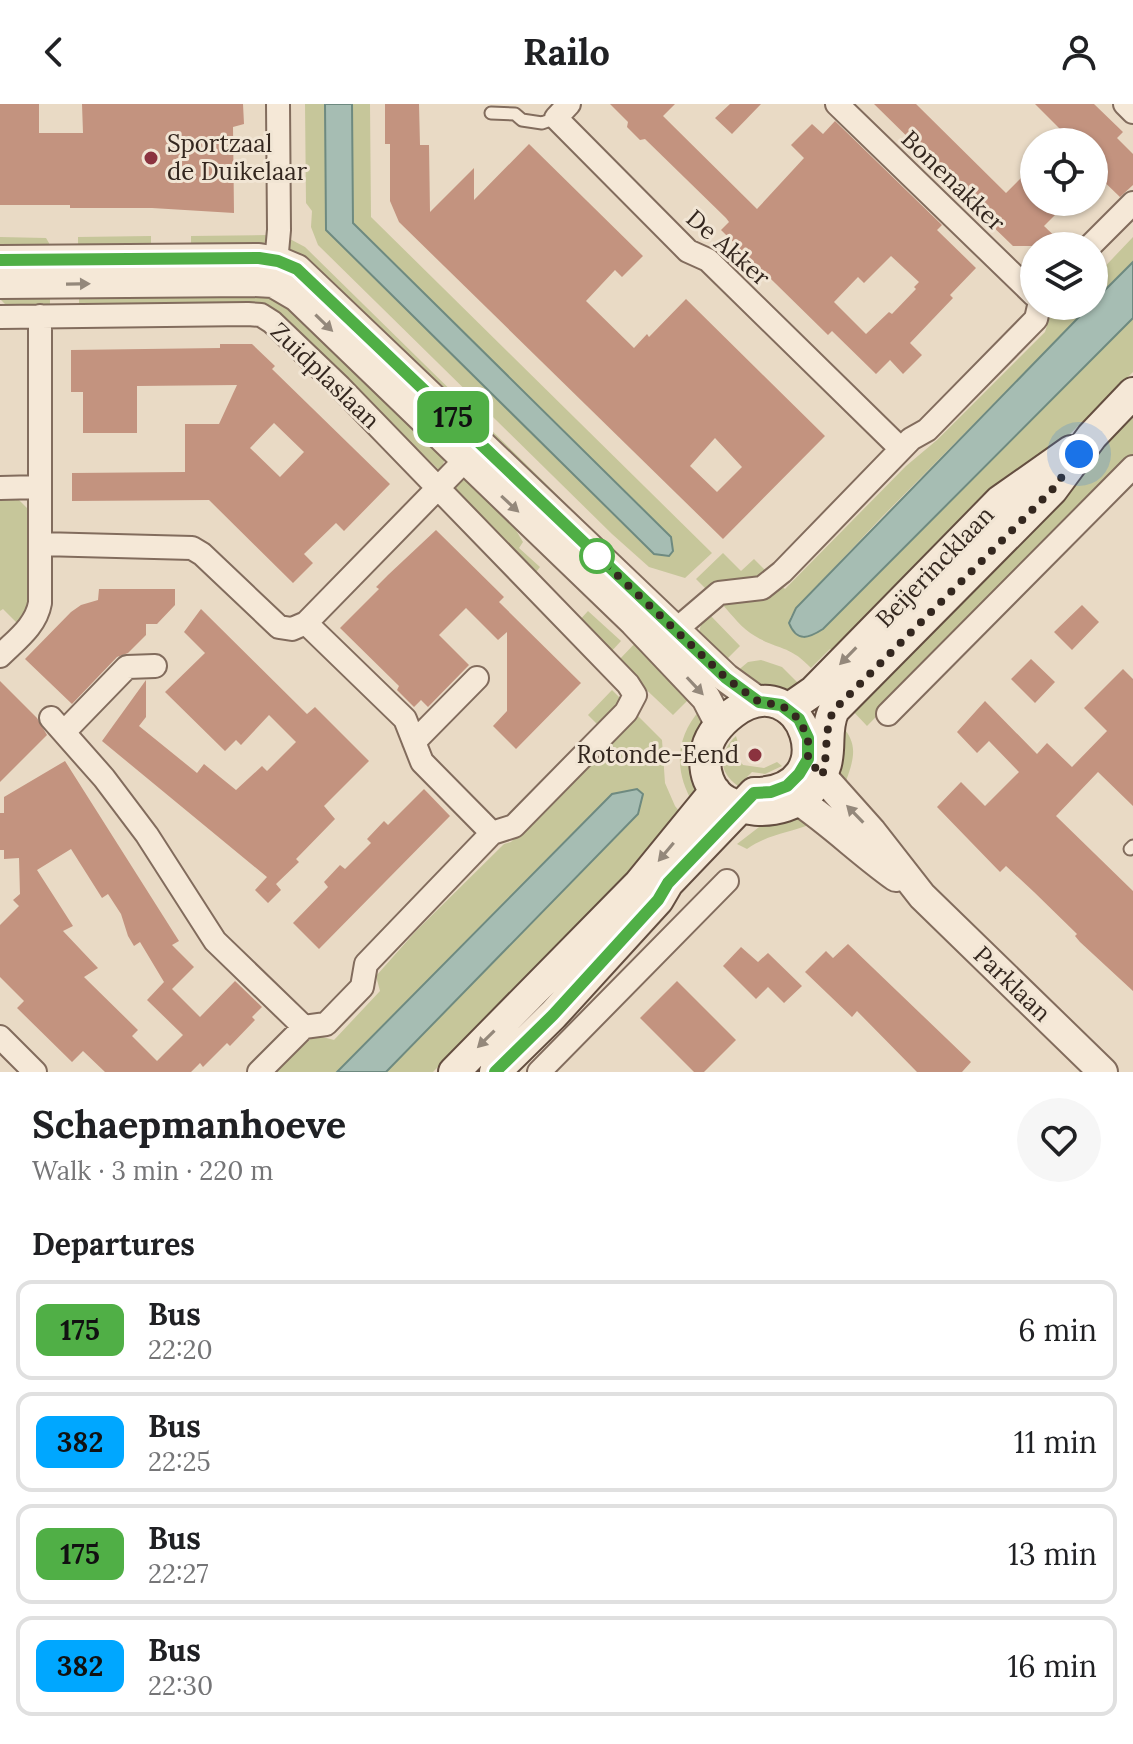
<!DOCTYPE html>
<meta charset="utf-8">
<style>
body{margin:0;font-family:Lora,serif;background:#f6f6f6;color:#202124;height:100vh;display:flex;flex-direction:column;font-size:30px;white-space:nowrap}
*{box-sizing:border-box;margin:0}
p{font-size:26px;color:#757577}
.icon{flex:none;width:44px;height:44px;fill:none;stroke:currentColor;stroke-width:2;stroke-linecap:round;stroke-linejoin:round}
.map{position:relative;height:968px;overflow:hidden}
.sheet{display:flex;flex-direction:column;background:#fff;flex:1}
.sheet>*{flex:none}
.badge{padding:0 16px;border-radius:12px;font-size:28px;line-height:52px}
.controls{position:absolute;left:1020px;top:24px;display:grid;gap:16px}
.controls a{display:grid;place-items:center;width:88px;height:88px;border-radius:50%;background:#fff;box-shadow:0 2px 6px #0004;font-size:40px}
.you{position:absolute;width:40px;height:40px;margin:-20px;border:6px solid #fff;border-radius:50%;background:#1a73e8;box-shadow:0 0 0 12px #1a73e833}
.map>.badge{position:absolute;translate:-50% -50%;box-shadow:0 0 0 4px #fff}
h2{padding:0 32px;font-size:30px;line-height:72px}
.round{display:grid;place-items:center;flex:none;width:84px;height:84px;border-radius:42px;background:#f6f6f6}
.overview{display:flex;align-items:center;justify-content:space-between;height:136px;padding:0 32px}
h1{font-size:38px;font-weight:800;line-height:60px}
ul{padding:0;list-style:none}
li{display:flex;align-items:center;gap:24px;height:100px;margin:0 16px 12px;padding:0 16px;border:4px solid #e0e0e0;border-radius:16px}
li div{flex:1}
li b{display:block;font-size:30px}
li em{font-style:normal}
li .badge{min-width:88px;font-weight:700;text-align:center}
header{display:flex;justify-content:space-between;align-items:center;height:104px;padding:0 32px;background:#fff;font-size:36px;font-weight:800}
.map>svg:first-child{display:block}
</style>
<header><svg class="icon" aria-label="back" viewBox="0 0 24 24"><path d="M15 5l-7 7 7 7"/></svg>Railo<svg class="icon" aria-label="person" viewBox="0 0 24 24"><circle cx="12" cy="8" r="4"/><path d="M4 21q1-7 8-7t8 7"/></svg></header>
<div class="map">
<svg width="1133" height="968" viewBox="0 0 1133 968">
<rect width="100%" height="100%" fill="#e9dac5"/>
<path fill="#c6c69a" d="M305 0H325L326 126 673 447 671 433 353 119 352 0H370L371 113 712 449 685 474 649 463 612 430 318 141 311 123 312 107 306 99Z
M269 131 262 143 213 148 191 140V132Z
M151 132V140L131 149 78 150V133Z
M0 133 46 134 49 139V150H0Z
M1133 133V158L1094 197V174Z
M288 134 305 143 595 428 589 435 289 149Z
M50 184V201H6L0 195V185Z
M79 184 282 192 446 353 440 367 294 224 270 204 252 198 79 200Z
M1053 202H1090L881 414 796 504 790 514 823 525 1133 214V268L1070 330 988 400 834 547 830 545 811 564C790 541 778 546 755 532 742 525 732 511 722 500L767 493 780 481 785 485 906 362 937 336 1045 228Z
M1133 311V352L867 622 850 604 1091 358Z
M464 376C489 376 511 418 523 438L519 444 540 463 536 468 455 389 454 381Z
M15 392 34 411V498L18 520 3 505 0 507V393Z
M723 449 741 467 754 455 766 467 758 475 706 485 696 475Z
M588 507 621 537 609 550 577 519Z
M710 511 740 542 723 559 699 529 701 520Z
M640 534 693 591 673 611 617 558Z
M761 556 782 563 803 584C776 594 757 584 736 568L748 558Z
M612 586 620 594 619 598 600 623 588 611Z
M700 606C705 630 699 676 693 699 674 667 675 634 700 606Z
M636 610 662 636 665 679 675 702 684 713 433 968H386L638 710 643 691 637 685 612 690 337 968H275L315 931 334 936 380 887 376 872 416 827 504 740 511 738Z
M841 621C861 642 852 659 844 683L838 671Z
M736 632C740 643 736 652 743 661L764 664 777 658 782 662 765 670 752 668 738 682C718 668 718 649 736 632Z
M793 714 813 719C788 730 770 729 747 745L737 740 763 720Z"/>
<path fill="#a6bdb3" stroke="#6e8a80" stroke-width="2" d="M325 0H352L353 119 671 433 673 447 669 452 654 450 326 126Z
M1133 158V214L823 525C809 534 797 539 789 519L796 504 1077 215 1090 202H1094V197Z
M637 685 643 690 638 710 386 968H337L612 690Z"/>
<path fill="#c3937f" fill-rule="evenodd" d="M0 0H39V29H83L82 0H243L244 20 233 23 234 109 152 104H70V101H0Z
M385 0H419L420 41H429L430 108 474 64V96L529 40 643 152 622 173 615 166 586 197 634 244 647 230 649 233 686 195 825 332 723 435 399 118 390 97V40H385ZM715 334 742 363 717 388 690 362Z
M610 0H675L663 12 757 105 804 54 791 41 812 20 823 30 835 17 942 121 937 126 976 164 950 191 953 194 910 239 922 251 903 270 890 256 876 270 832 227 828 231 721 126 729 118 726 114 645 35 640 36 627 23 628 18ZM891 152 919 178 914 183 916 185 892 210 889 208 866 230 834 198 858 173 864 179Z
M730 0H761L732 30 715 14Z
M874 0H916L1006 89 1034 61V98H1068L1044 122 1065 142H1013L983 113 986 110Z
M1035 0H1094L1123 28 1117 34 1133 50V81L1120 93 1094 68V38H1073Z
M220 240H252L275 262 272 265 390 380 344 427 336 419 304 450 313 459 293 479 209 396 72 397V369L185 368V320H219L237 281 137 282V329H83V288H71V246L220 244ZM274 319 304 348 280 373 250 344Z
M436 426 504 493 499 498 581 579 516 645 493 622 507 607V528L498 536 466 504 439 531 469 561 428 603 421 596 414 603 397 586 399 582 340 524 379 485 376 483 388 471Z
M99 485H175V501L157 520H146V531L128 549 117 553 72 600 25 555 71 508 81 501 98 496Z
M1082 501 1099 518 1072 546 1054 528Z
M201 505 307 610 315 603 369 657 324 702 335 715 296 755 299 758 276 780 281 786 268 799 255 786 267 773 102 637 146 576V613L139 622 197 669 204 660 236 686 262 662 267 667 296 638 269 611 241 641 236 636 225 647 165 588 205 549 184 528Z
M1031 555 1055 578 1035 599 1011 575Z
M1123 565 1133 575V702L1098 668 1056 712 1133 787V887L1080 838 1075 832 1077 830 1034 788 1006 762 1000 768 937 703 961 678 985 702 1019 668 989 637 977 649 957 628 985 597 1037 650 1047 639 1072 663 1107 627 1084 604Z
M0 577 37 614 47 631 0 678Z
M65 657 179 837 172 841 194 863 172 885 200 913 235 877 262 903 252 913 255 916 230 942 227 939 203 963 200 959 191 968H105L83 947 72 958 17 904 24 897 0 873V821L19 802 13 796 20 790 19 754 4 755V746H0V709H4V693ZM71 745 102 794 108 790 121 810 128 832 134 842 140 838 164 878 147 896 183 931 157 957 132 932 138 926 84 873 98 864 63 827 73 822 37 766Z
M424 685 450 712 319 845 293 819 328 783 324 778 340 761 345 765 371 739 367 735 384 717 388 721Z
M848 840 971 958 962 968H917L857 907 852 913 805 868 826 847 833 854Z
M741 843 758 858 768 849 802 882 784 899 768 883 756 895 723 862Z
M677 877 736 936 704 968H694L640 914Z"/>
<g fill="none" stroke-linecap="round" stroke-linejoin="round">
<defs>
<path id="service" d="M491 9 515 10 522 16 542 19 556 14
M1130 745 1133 742"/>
<path id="minor" d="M569 0 556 14 688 147 708 156 901 345
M837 0 1034 191
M1125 0 1133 8
M1090 142 1133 99
M275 170 279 126 278 0
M0 213 248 210 261 211 272 218 340 283 628 580 635 591 626 608 514 722 492 729 366 860 362 883 326 920 304 923 259 968
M0 384 40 383
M41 440 192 444 202 450 279 523 292 525 306 519 405 615 422 658 492 729
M306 519 476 345
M664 536 719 489 762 484 782 468 911 335 927 326 1036 215 1039 202
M0 552C16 536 36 522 40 499V212
M888 610 1133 363
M51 614 104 674 147 731 215 837 304 923
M64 628 127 563 155 562
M414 638 477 574
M0 933 35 968
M539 968 727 777"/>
<path id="tertiary" d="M0 156 259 154 278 157 297 165 726 574 759 598
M0 180 252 178 273 179 297 193 634 518 706 594 720 621
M822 672 872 728 922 792 1103 968
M799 697C833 720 862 749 896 773"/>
<path id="secondary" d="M788 605 814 587 1000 397 1071 347
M454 968 639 780 715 687
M495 968 553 911 658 796 668 779 735 709 754 689C849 689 802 557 733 609 720 619 708 632 706 649 703 667 709 687 726 697 763 717 814 703 826 660 831 641 825 624 834 606L1052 386 1092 332 1133 289"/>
</defs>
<use href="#service" stroke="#826c5d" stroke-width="15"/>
<use href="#minor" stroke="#826c5d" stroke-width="26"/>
<use href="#tertiary" stroke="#826c5d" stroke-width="32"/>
<use href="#secondary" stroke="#644e40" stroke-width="34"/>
<use href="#service" stroke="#f5e8d7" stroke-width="11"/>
<use href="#minor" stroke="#f5e8d7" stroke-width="22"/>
<use href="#tertiary" stroke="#f5e8d7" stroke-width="28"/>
<use href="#secondary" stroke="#f5e8d7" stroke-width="30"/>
</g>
<defs><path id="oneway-solid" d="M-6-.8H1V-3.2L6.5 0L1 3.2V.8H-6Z" transform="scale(2)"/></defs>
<g fill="#94887b">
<use href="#oneway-solid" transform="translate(78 180) rotate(-1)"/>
<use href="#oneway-solid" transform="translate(324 219) rotate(44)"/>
<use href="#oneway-solid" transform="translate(510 400) rotate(43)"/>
<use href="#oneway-solid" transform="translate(848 552) rotate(134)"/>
<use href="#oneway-solid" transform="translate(695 582) rotate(47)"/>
<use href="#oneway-solid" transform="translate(855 710) rotate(-134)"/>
<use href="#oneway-solid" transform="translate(666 748) rotate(130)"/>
<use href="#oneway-solid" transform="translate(486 935) rotate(135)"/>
</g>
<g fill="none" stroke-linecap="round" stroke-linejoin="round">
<defs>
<path id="line" d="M0 156 259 154 278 157 297 165 726 574 759 598 781 601 799 615 808 634V655L799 670 787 682 771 688 754 689 668 779 658 796 553 911 495 968"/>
</defs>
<use href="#line" stroke="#fff" stroke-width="18"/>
<use href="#line" stroke="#50af46" stroke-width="12"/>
<path stroke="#34271f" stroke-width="8" stroke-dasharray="0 14.4" d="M597 452 726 574 759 598 781 601 799 615 808 634V655L822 672C829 650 823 626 834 606L1052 386 1079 350"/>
</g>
<g fill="#8b333f" stroke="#f1e5d4" stroke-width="3">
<circle cx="151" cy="54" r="8"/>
<circle cx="755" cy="651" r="8"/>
</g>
<circle fill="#fff" stroke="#50af46" stroke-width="4" cx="597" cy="452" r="16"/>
<g text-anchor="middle" stroke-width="6" stroke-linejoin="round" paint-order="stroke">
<g font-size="24" fill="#34271f" stroke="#f1e5d4" text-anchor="start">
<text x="167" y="48">Sportzaal<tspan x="167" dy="28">de Duikelaar</tspan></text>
<text x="739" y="659" text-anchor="end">Rotonde-Eend</text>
</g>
<g font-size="24" fill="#34271f" stroke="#f1e5d4">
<text transform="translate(953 77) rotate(44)" y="8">Bonenakker</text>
<text transform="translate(728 144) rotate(41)" y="8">De Akker</text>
<text transform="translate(325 272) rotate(44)" y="8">Zuidplaslaan</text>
<text transform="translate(935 463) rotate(-46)" y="8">Beijerincklaan</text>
<text transform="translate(1012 880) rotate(44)" y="8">Parklaan</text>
</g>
</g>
</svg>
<div class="controls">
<a><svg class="icon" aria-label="locate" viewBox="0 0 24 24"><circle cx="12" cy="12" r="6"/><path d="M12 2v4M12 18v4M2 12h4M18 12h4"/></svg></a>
<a><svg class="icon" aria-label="layers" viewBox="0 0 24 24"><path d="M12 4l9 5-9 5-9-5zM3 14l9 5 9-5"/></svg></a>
</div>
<div class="you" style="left:1079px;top:350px"></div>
<b class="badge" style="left:453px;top:313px;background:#50af46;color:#111">175</b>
</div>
<section class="sheet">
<div class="overview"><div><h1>Schaepmanhoeve</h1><p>Walk · 3 min · 220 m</p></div><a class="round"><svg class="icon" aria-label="heart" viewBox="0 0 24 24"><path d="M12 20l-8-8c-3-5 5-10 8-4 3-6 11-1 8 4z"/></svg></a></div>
<h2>Departures</h2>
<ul>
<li><span class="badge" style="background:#50af46;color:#111">175</span><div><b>Bus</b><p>22:20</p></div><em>6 min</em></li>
<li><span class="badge" style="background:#00a7ff;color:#111">382</span><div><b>Bus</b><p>22:25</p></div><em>11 min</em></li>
<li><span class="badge" style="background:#50af46;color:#111">175</span><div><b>Bus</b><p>22:27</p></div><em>13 min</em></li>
<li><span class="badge" style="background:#00a7ff;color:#111">382</span><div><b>Bus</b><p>22:30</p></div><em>16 min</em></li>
</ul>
</section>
